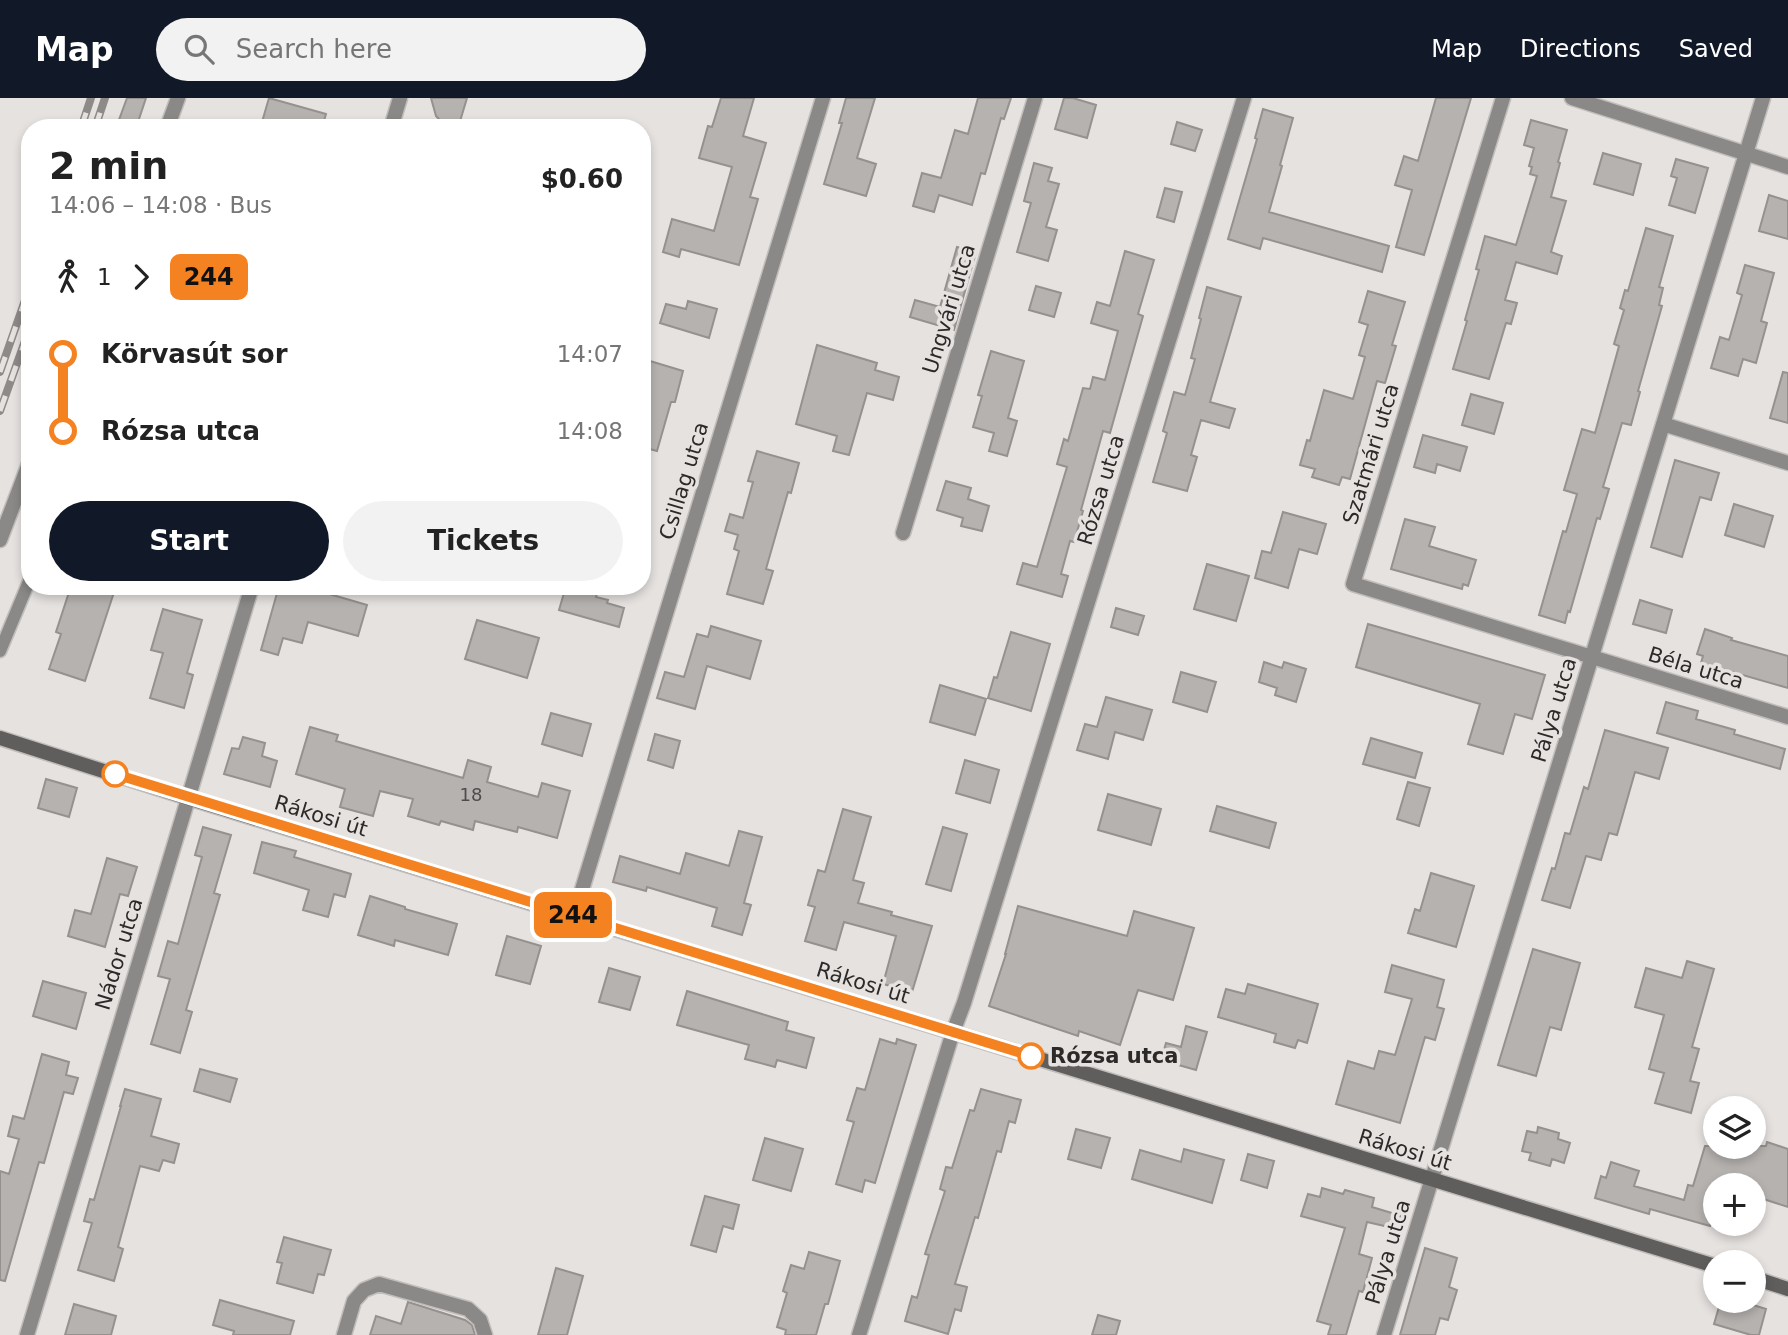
<!DOCTYPE html>
<meta charset="utf-8">
<style>
body{margin:0;font-family:"DejaVu Sans",sans-serif;background:#f2f2f2;color:#222;height:100vh;display:flex;flex-direction:column;font-size:26px;white-space:nowrap}
*{box-sizing:border-box;margin:0}
p{font-size:23px;color:#767676}
.icon{flex:none;width:38px;height:38px;fill:none;stroke:currentColor;stroke-width:2;stroke-linecap:round;stroke-linejoin:round}
.map{position:relative;flex:1;overflow:hidden}
.sheet{position:absolute;left:21px;top:21px;width:630px;height:476px;display:flex;flex-direction:column;background:#fff;border-radius:28px;box-shadow:0 4px 10px #0003}
.sheet>*{flex:none}
.badge{padding:0 14px;border-radius:10px;font-size:24px;line-height:46px}
.fabs{position:absolute;left:1703px;top:998px;display:grid;gap:14px}
.fabs a{display:grid;place-items:center;width:63px;height:63px;border-radius:50%;background:#fff;box-shadow:0 4px 10px #0003;font-size:35px}
.map>.badge{position:absolute;translate:-50% -50%;box-shadow:0 0 0 4px #fff}
.legs{display:flex;align-items:center;gap:10px;height:77px;padding:0 28px;font-size:23px}
.legs p{margin-inline-start:auto}
.overview{display:flex;align-items:center;justify-content:space-between;height:119px;padding:0 28px}
h1{font-size:38px;font-weight:700;line-height:52px}
.primary-button{display:flex;gap:14px;margin-top:auto;padding:14px 28px}
.primary-button a{flex:1;height:80px;border-radius:42px;background:#111827;color:#fff;font-size:28px;font-weight:700;line-height:80px;text-align:center}
.primary-button a+a{background:#f2f2f2;color:#222}
ul{padding:0 28px;list-style:none}
li{display:flex;align-items:center;gap:24px;height:77px;font-size:26px}
li i{display:grid;place-items:center;width:10px;height:100%;margin:0 9px;background:currentColor}
li i::after{content:'';width:18px;height:18px;margin:-9px;border:5px solid;border-radius:50%;background:#fff}
li p{margin-inline-start:auto}
li:first-child i{background:linear-gradient(#0000 50%,currentColor 0)}
li:last-child i{background:linear-gradient(currentColor 50%,#0000 0)}
header{display:flex;align-items:center;gap:42px;box-sizing:border-box;height:98px;padding:0 35px;background:#111827;color:#fff}
header strong{font-size:33px}
nav{display:flex;gap:38px;margin-inline-start:auto;font-size:24px}
.search{width:490px;height:63px;background:#f2f2f2;display:flex;align-items:center;gap:18px;box-sizing:border-box;padding:0 24px;border-radius:38px;color:#767676;font-size:26px}
.map>svg:first-child{display:block}
</style>
<header>
<strong>Map</strong>
<div class="search"><svg class="icon" aria-label="search" viewBox="0 0 24 24"><circle cx="10" cy="10" r="6"/><path d="M15 15l6 6"/></svg>Search here</div>
<nav><a>Map</a><a>Directions</a><a>Saved</a></nav>
</header>
<div class="map">
<svg width="1788" height="1237" viewBox="0 0 1788 1237">
<rect width="100%" height="100%" fill="#e6e2e0"/>
<path fill="#b6b2b0" stroke="#95918f" stroke-width="2" d="M127 0H146L136 30H116Z
M269 0 326 16 322 30H281L262 24Z
M431 0H467L458 30H449L445 28 436 18Z
M721 0H754L743 38 766 45 750 99 758 101 739 167 681 151 679 159 663 154 672 121 714 133 732 69 699 60 708 28 712 29Z
M846 0H875L857 60 876 66 866 98 824 86 842 25H839Z
M978 0H1011L1004 21 1001 20 985 76 981 75 972 107 939 97 934 114 913 108 922 75 941 80 955 32 968 36Z
M1064 0H1073L1096 7 1087 40 1055 31Z
M1436 0H1471L1424 157 1396 149 1412 92 1395 87 1404 58 1418 63Z
M1263 11 1293 20 1280 67 1282 68 1269 114 1389 148 1382 174 1263 140 1260 151 1228 141 1257 41 1255 40Z
M1531 22 1567 32 1558 64 1560 65 1551 99 1566 103 1551 154 1562 158 1557 176 1516 164 1505 202 1517 205 1511 226 1506 225 1489 281 1453 271 1467 223 1465 222 1479 172 1476 171 1485 138 1516 147 1537 78 1530 76 1532 69 1529 68 1534 50 1524 47Z
M1177 24 1202 32 1195 53 1171 46Z
M1603 55 1641 66 1633 97 1594 86Z
M1676 61 1708 70 1695 115 1669 107 1677 80 1671 78Z
M1034 65 1052 70 1048 83 1059 86 1046 129 1057 132 1048 163 1017 154 1031 105 1024 103Z
M1165 90 1182 94 1174 124 1157 119Z
M1769 97 1788 103V141L1759 133Z
M1646 130 1673 138 1659 189 1663 190 1659 207 1662 208 1638 293 1640 294 1631 327 1622 325 1603 389 1609 391 1600 421 1597 420 1570 514 1568 513 1565 525 1539 517 1563 433 1566 434 1577 396 1564 392 1582 331 1595 335 1619 248 1614 246 1624 212 1620 210 1625 192 1628 193Z
M957 149 976 154 954 232 910 219 915 202 940 209Z
M1125 153 1154 162 1138 216 1143 218 1110 335 1103 333 1081 412 1083 413 1074 444 1070 443 1061 476 1068 478 1062 499 1017 486 1023 465 1037 469 1067 369 1057 366 1064 341 1068 343 1083 290 1090 291 1093 279 1105 282 1118 233 1091 225 1097 204 1110 208Z
M1745 167 1774 175 1761 223 1767 225 1756 265 1743 261 1738 278 1711 270 1720 239 1729 242 1742 197 1737 195Z
M1036 188 1061 195 1054 219 1029 212Z
M1207 189 1241 199 1210 304 1235 311 1229 330 1201 322 1191 357 1197 359 1187 393 1153 384 1167 335 1163 333 1174 294 1185 297 1195 261 1191 260 1201 221 1199 220Z
M1368 193 1405 204 1392 247 1396 248 1385 285 1377 283 1350 381 1342 379 1339 387 1312 379 1315 371 1300 367 1307 342 1310 343 1324 292 1353 301 1365 259 1359 257 1368 227 1359 224Z
M688 203 717 211 709 240 660 225 666 206 686 211Z
M817 247 877 265 875 272 899 279 893 302 867 295 849 357 833 353 837 338 796 326Z
M991 253 1024 263 1008 320 1017 323 1007 358 989 353 994 335 973 329 982 298 978 297Z
M650 263 683 273 675 304H671L657 353 642 349V292Z
M1783 274 1788 275V325L1770 320Z
M1471 296 1503 305 1494 336 1462 327Z
M1423 337 1467 349 1460 373 1437 366 1435 375 1414 369Z
M757 353 799 365 791 395 788 394 766 471 773 473 763 506 727 496 739 453 734 451 738 437 725 433 730 416 743 420 753 384 748 383Z
M1675 362 1719 375 1711 402 1700 399 1682 459 1651 449Z
M946 383 971 390 968 401 989 408 982 433 961 428 963 420 937 412Z
M1734 406 1773 418 1764 449 1725 437Z
M1283 414 1326 426 1317 456 1299 451 1288 490 1255 480 1262 453 1271 455Z
M1405 421 1435 429 1429 448 1476 462 1468 488 1463 486 1462 491 1391 471Z
M1207 466 1249 478 1236 523 1194 511Z
M71 488H116L85 583 49 571 61 536 56 534Z
M279 488H320L319 493 367 507 358 538 308 524 302 545 283 540 278 557 261 552Z
M566 488H599L596 499 608 502 607 505 624 510 619 529 559 512Z
M1640 502 1672 512 1666 535 1633 526Z
M1116 510 1144 518 1138 537 1111 529Z
M163 511 202 522 187 575 193 577 184 610 150 600 163 555 151 552Z
M477 522 539 540 527 580 465 561Z
M1368 526 1545 577 1532 621 1515 616 1503 656 1468 646 1480 606 1356 569Z
M711 528 761 543 750 581 707 568 695 611 657 600 665 574 684 579 697 536 708 539Z
M1705 531 1732 540 1731 542 1788 558V590L1701 565 1703 558 1697 556Z
M1011 534 1050 546 1031 613 988 600 994 579 997 580Z
M1264 564 1282 570 1284 564 1306 571 1296 604 1275 597 1277 590 1259 584Z
M1181 574 1216 584 1207 614 1173 604Z
M940 587 986 601 975 637 930 624Z
M1106 599 1152 612 1143 642 1115 634 1108 661 1077 652 1085 626 1097 629Z
M1666 604 1698 613 1696 621 1735 632 1734 636 1785 651 1780 671 1657 635Z
M551 615 591 626 582 658 542 646Z
M310 629 338 637 336 643 463 680 468 662 491 669 487 684 538 699 542 685 570 693 557 740 518 729 517 734 475 723 473 732 441 723 439 727 408 718 413 701 380 693 373 718 340 709 345 691 296 676Z
M1605 632 1668 650 1659 681 1635 674 1617 737 1609 735 1601 762 1586 758 1570 810 1542 802 1552 770 1555 771 1565 735 1570 736 1584 689 1588 691Z
M655 636 680 643 673 670 648 662Z
M243 639 265 645 262 658 277 663 270 689 224 676 232 650 239 651Z
M1371 640 1422 655 1415 680 1363 666Z
M965 662 999 672 990 705 956 695Z
M46 681 77 690 69 719 38 710Z
M1408 684 1430 690 1419 728 1397 721Z
M1108 696 1161 711 1151 747 1098 732Z
M1217 708 1276 725 1269 750 1210 733Z
M843 711 871 719 853 782 864 785 858 805 892 814 891 817 932 828 912 894 883 886 896 838 844 824 836 852 805 843 815 809 808 807 818 772 825 774Z
M203 729 231 737 214 795 220 797 186 912 192 914 180 955 151 946 170 881 158 878 168 843 178 846 202 759 195 757Z
M943 729 967 736 951 793 926 786Z
M739 733 762 739 744 805 751 807 742 837 712 828 717 810 647 789 646 793 613 784 620 758 680 776 686 755 729 768Z
M262 744 296 753 294 759 351 776 345 799 334 796 328 819 303 812 309 792 254 775Z
M107 760 137 769 128 798 120 796 105 849 68 838 75 812 91 816Z
M1431 775 1474 788 1456 849 1408 835 1415 811 1420 813Z
M370 798 405 809V811L457 826 448 857 395 842 394 848 358 837Z
M1018 808 1127 838 1134 813 1194 830 1173 902 1138 892 1120 947 1079 933 1078 938 989 908 1006 856H1005Z
M507 838 541 848 530 886 496 877Z
M1533 851 1580 865 1561 932 1550 929 1536 978 1498 967Z
M1687 863 1714 871 1692 949 1699 951 1690 983 1699 985 1691 1015 1655 1005 1664 975 1649 971 1664 917 1635 909 1646 870 1682 880Z
M1392 867 1444 882 1437 909 1444 911 1435 942 1425 939 1400 1025 1336 1006 1348 963 1374 971 1379 953 1395 957 1412 901 1385 894Z
M609 870 640 879 630 912 599 904Z
M43 883 86 895 76 931 33 918Z
M1248 886 1318 906 1307 945 1298 942 1295 950 1274 944 1276 936 1218 919 1226 891 1245 896Z
M687 893 788 924 786 932 814 940 806 970 777 962 775 969 745 961 749 947 677 927Z
M1186 928 1207 934 1196 972 1161 962 1166 945 1181 949Z
M880 941 896 946 897 941 916 947 875 1085 865 1082 862 1094 836 1086 854 1024 847 1022 857 990 865 992Z
M42 956 69 964 66 977 78 980 73 996 64 994 44 1065 39 1064 5 1183 0 1182V1073L9 1076 19 1041 8 1038 13 1018 24 1021Z
M200 971 237 981 230 1004 194 993Z
M125 991 161 1001 151 1038 179 1046 174 1065 163 1062 159 1073 140 1068 118 1149 123 1151 114 1183 78 1172 92 1125 84 1123 90 1101 94 1102 121 1008H120Z
M981 991 1021 1002 1015 1025 1009 1023 1001 1054 997 1053 978 1120 975 1119 955 1186 967 1189 961 1213 955 1211 948 1236 905 1223 912 1198 917 1200 929 1157 925 1156 945 1093 940 1091 946 1069 952 1070 970 1012 974 1013Z
M1538 1029 1559 1035 1558 1041 1570 1045 1564 1065 1552 1061 1550 1068 1529 1062 1531 1055 1522 1053 1527 1033 1537 1035Z
M1076 1031 1110 1040 1101 1070 1068 1061Z
M765 1040 803 1051 791 1093 753 1082Z
M1767 1044 1788 1051V1109L1754 1098V1087H1715V1110L1710 1128 1650 1111 1649 1116 1595 1100 1601 1078 1606 1080 1611 1064 1639 1073 1634 1088 1684 1102 1688 1087 1693 1088 1705 1048H1766Z
M1184 1051 1224 1062 1212 1105 1132 1081 1140 1052 1181 1064Z
M1248 1056 1274 1063 1267 1090 1241 1082Z
M1322 1090 1343 1096 1345 1092 1374 1100 1372 1109 1405 1119 1402 1132 1367 1124 1359 1156 1372 1160 1363 1194 1359 1193 1346 1237H1328L1331 1227 1317 1223 1345 1130 1301 1118 1308 1096 1320 1099Z
M705 1098 739 1107 733 1131 723 1128 716 1154 691 1147Z
M284 1139 331 1152 324 1177 318 1176 313 1195 277 1185 282 1165 277 1164Z
M1425 1150 1457 1160 1449 1189 1457 1192 1448 1222 1440 1220 1435 1237H1400Z
M809 1154 840 1163 828 1206H825L816 1237H785L786 1232 777 1229 787 1195 783 1193 791 1167 804 1171Z
M556 1170 583 1178 567 1237H538Z
M220 1202 294 1223 290 1237H233L234 1233 213 1227Z
M1721 1202H1737L1766 1211 1759 1237H1751L1714 1226Z
M408 1204 465 1222 472 1227 475 1237H370L376 1218 401 1226Z
M74 1206 116 1218 111 1237H65Z
M1098 1217 1120 1223 1116 1237H1092Z"/>
<g fill="none" stroke-linecap="round" stroke-linejoin="round">
<defs>
<path id="service" d="M0 553 30 481"/>
<path id="minor" d="M1503 0 1353 486 1788 619
M1572 0 1788 69
M167 30 178 0
M391 30 400 0
M1663 326 1788 365
M903 435 1035 0
M0 442 30 363
M574 818 823 0
M27 1237 252 488
M344 1237 354 1203 364 1192 379 1186 468 1211 480 1222 485 1237
M859 1237 953 934
M1384 1237 1763 0"/>
<path id="tertiary" d="M953 934 964 905 1244 0"/>
<path id="secondary" d="M0 640 188 700 1715 1168
M1754 1180 1788 1191"/>
</defs>
<use href="#service" stroke="#c1bdbb" stroke-width="15"/>
<use href="#minor" stroke="#c1bdbb" stroke-width="17"/>
<use href="#tertiary" stroke="#c1bdbb" stroke-width="17"/>
<use href="#secondary" stroke="#c1bdbb" stroke-width="17"/>
<use href="#service" stroke="#8a8988" stroke-width="12"/>
<use href="#minor" stroke="#8a8988" stroke-width="14"/>
<use href="#tertiary" stroke="#8a8988" stroke-width="14"/>
<use href="#secondary" stroke="#605e5d" stroke-width="14"/>
<defs>
<path id="rail" d="M81 30 91 0
M95 30 105 0
M0 274 30 188
M0 313 30 229"/>
</defs>
<use href="#rail" stroke="#8d8a88" stroke-width="8"/>
<use href="#rail" stroke="#e6e2e0" stroke-width="5" stroke-dasharray="16" stroke-linecap="butt"/>
</g>
<g fill="none" stroke-linecap="round" stroke-linejoin="round">
<defs>
<path id="line-1" d="M115 676 1031 958"/>
</defs>
<use href="#line-1" stroke="#fff" stroke-width="16"/>
<use href="#line-1" stroke="#f58220" stroke-width="10"/>
</g>
<g fill="#fff" stroke="#f58220" stroke-width="3.5">
<circle cx="115" cy="676" r="12"/>
<circle cx="1031" cy="958" r="12"/>
</g>
<g text-anchor="middle" stroke-width="7" stroke-linejoin="round" paint-order="stroke">
<g font-size="18" fill="#4e4c4b">
<text x="471" y="703">18</text>
</g>
<g font-size="21" fill="#2c2a29" stroke="#e6e2e0">
<text transform="translate(949 211) rotate(-73)" y="7">Ungvári utca</text>
<text transform="translate(1371 356) rotate(-73)" y="7">Szatmári utca</text>
<text transform="translate(684 383) rotate(-73)" y="7">Csillag utca</text>
<text transform="translate(1101 392) rotate(-73)" y="7">Rózsa utca</text>
<text transform="translate(1696 570) rotate(17)" y="7">Béla utca</text>
<text transform="translate(1554 612) rotate(-73)" y="7">Pálya utca</text>
<text transform="translate(321 718) rotate(17)" y="7">Rákosi út</text>
<text transform="translate(119 856) rotate(-73)" y="7">Nádor utca</text>
<text transform="translate(863 885) rotate(17)" y="7">Rákosi út</text>
<text transform="translate(1405 1052) rotate(17)" y="7">Rákosi út</text>
<text transform="translate(1388 1154) rotate(-73)" y="7">Pálya utca</text>
</g>
<g font-size="21" font-weight="bold" fill="#2c2a29" stroke="#e6e2e0" text-anchor="start">
<text x="1050" y="965">Rózsa utca</text>
</g>
</g>
</svg>
<div class="fabs">
<a><svg class="icon" aria-label="layers" viewBox="0 0 24 24"><path d="M12 4l9 5-9 5-9-5zM3 14l9 5 9-5"/></svg></a>
<a>+</a>
<a>−</a>
</div>
<b class="badge" style="left:573px;top:817px;background:#f58220;color:#111">244</b>
<section class="sheet">
<div class="overview"><div><h1>2 min</h1><p>14:06 – 14:08 · Bus</p></div><b>$0.60</b></div>
<div class="legs"><svg class="icon" aria-label="walk" viewBox="0 0 24 24"><circle cx="13" cy="4" r="2"/><path d="M13 8l-2 6 4 7M11 14l-3 7M7 12l3-4h3l4 4"/></svg>1<svg class="icon" aria-label="forward" viewBox="0 0 24 24"><path d="M9 5l7 7-7 7"/></svg><b class="badge" style="background:#f58220;color:#111">244</b></div>
<ul>
<li><i style="color:#f58220"></i><b>Körvasút sor</b><p>14:07</p></li>
<li><i style="color:#f58220"></i><b>Rózsa utca</b><p>14:08</p></li>
</ul>
<div class="primary-button"><a>Start</a><a>Tickets</a></div>
</section>
</div>
